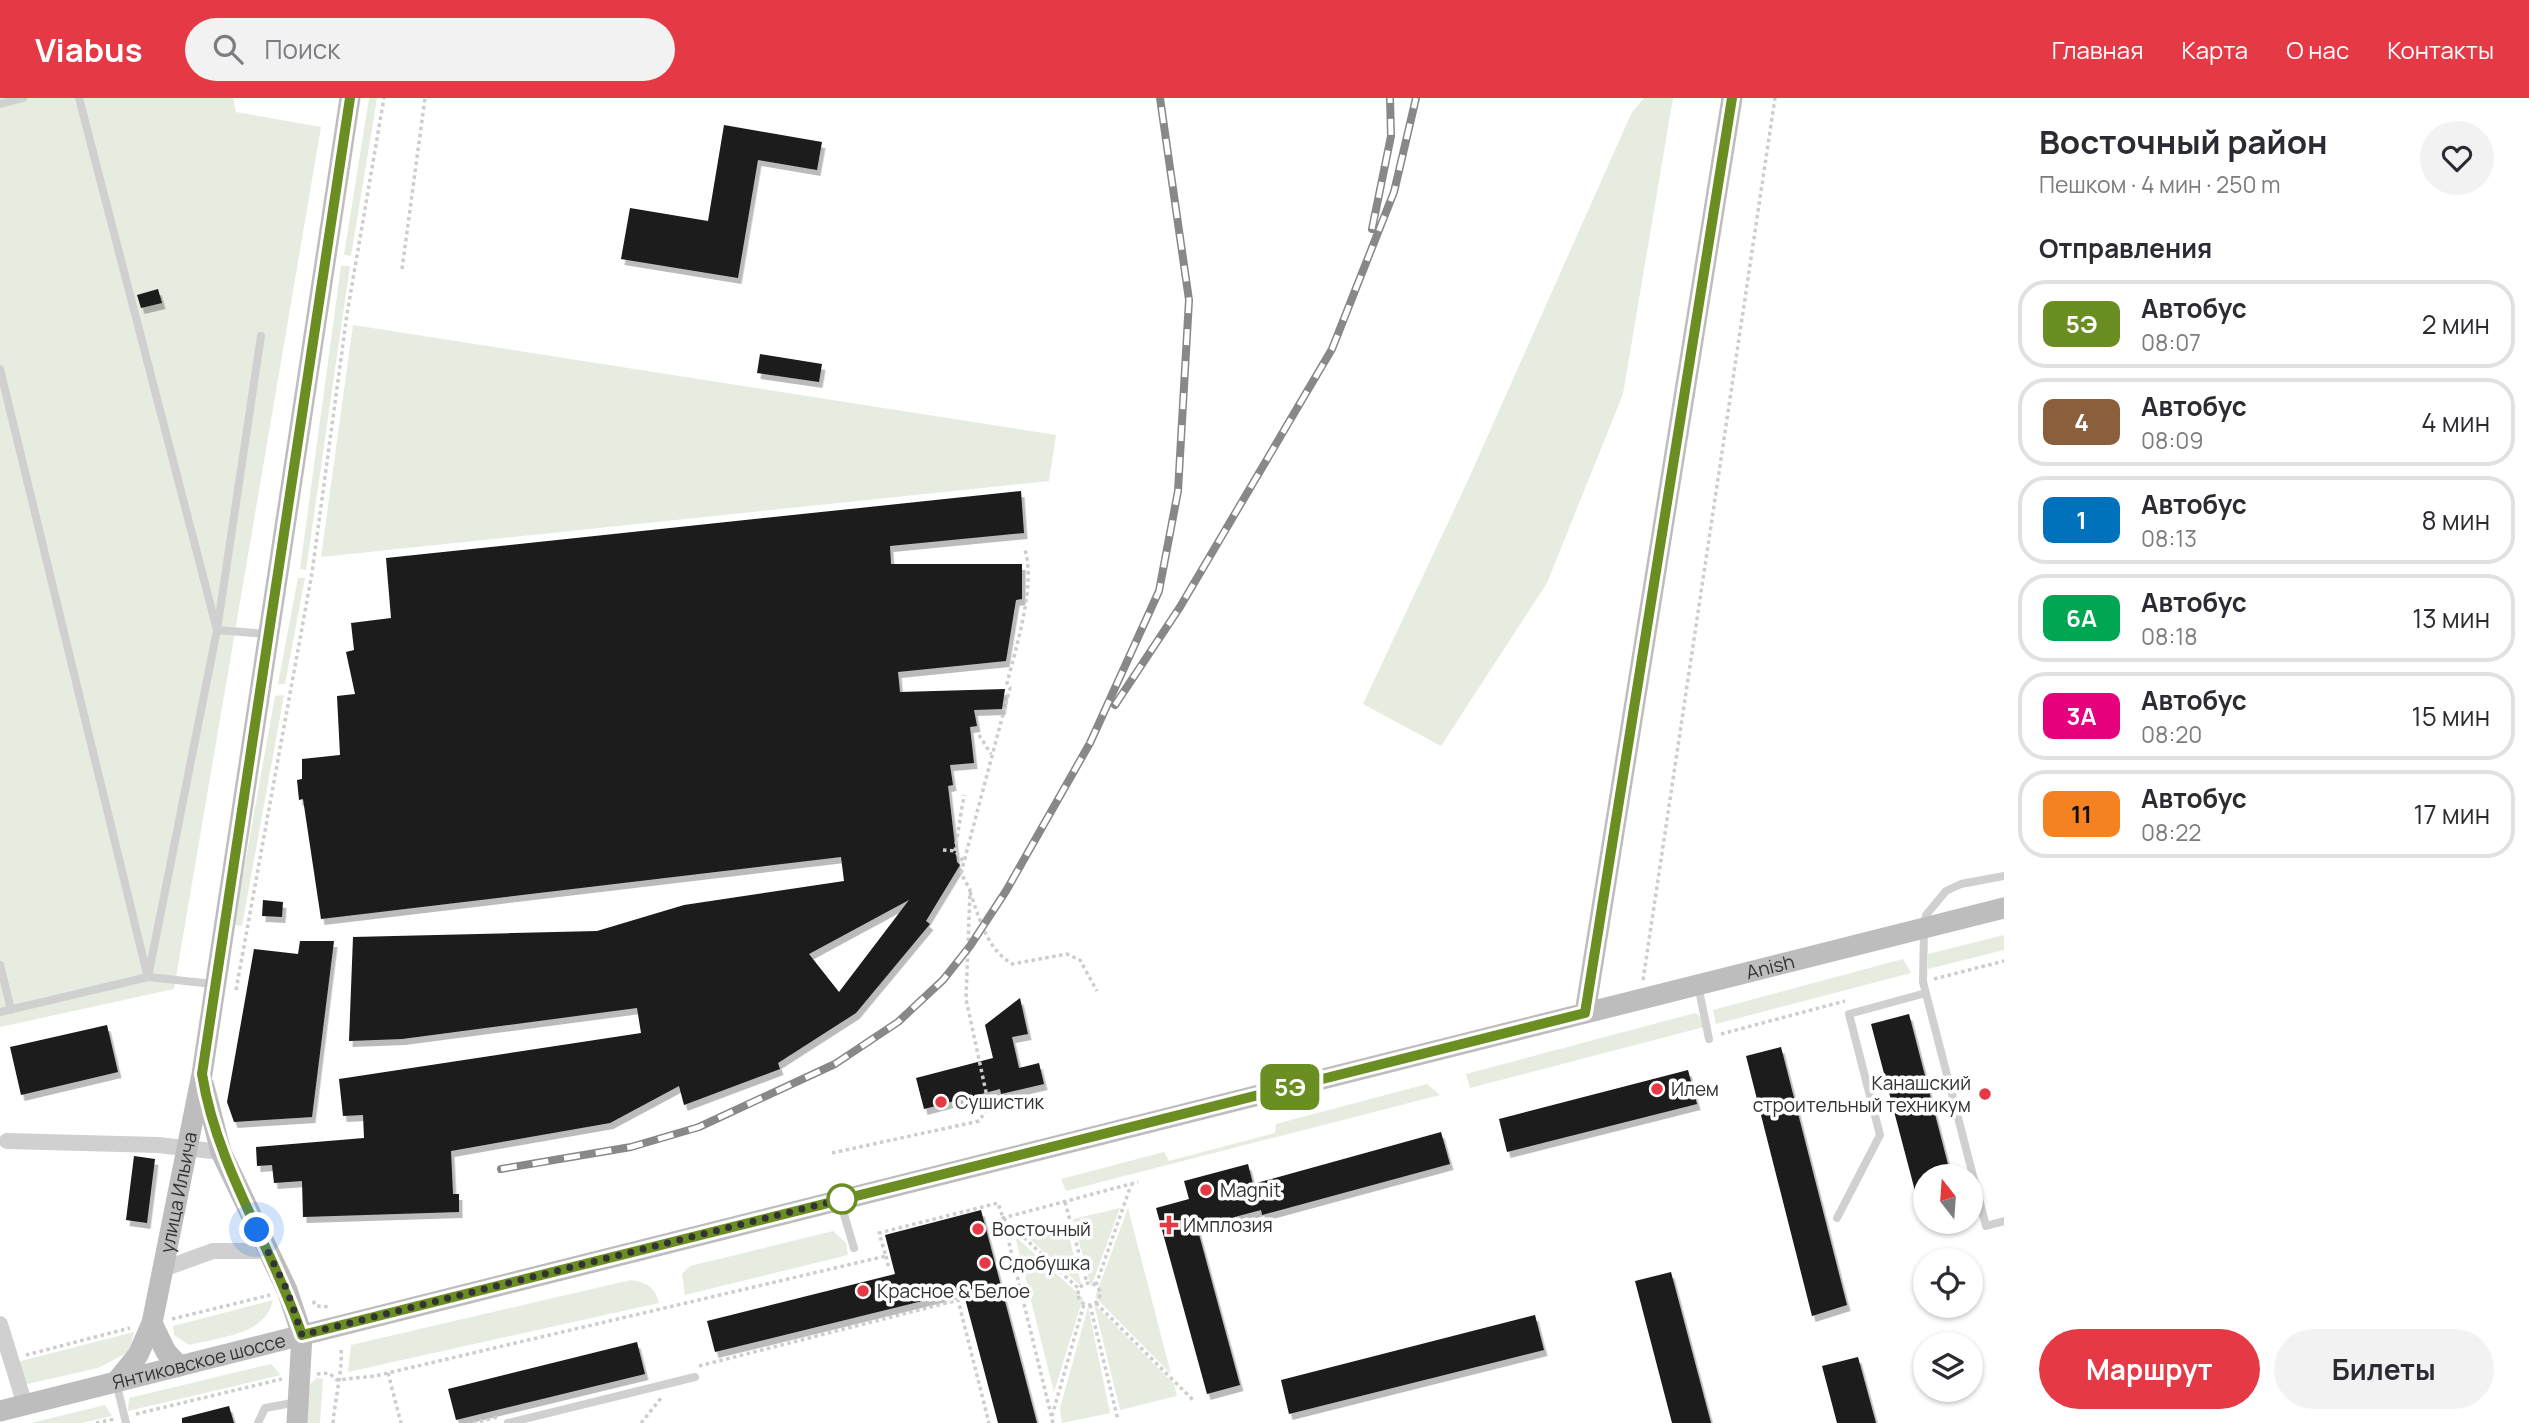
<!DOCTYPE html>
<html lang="ru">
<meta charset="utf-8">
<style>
body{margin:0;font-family:Manrope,sans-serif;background:#f2f2f3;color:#2b2b33;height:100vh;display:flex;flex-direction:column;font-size:26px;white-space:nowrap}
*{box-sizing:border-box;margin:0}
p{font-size:23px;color:#7c7c81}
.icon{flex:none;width:38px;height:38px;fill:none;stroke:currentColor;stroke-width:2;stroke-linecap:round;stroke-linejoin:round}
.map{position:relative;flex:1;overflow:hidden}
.details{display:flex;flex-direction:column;background:#fff;width:525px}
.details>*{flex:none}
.badge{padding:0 14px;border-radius:10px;font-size:24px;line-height:46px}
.needle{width:46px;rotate:343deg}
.buttons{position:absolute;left:1913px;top:1066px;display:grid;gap:14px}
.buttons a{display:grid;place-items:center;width:70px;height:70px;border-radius:50%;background:#fff;box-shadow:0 2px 5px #0004;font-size:35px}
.you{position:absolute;width:35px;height:35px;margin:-18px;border:5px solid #fff;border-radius:50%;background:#1a73e8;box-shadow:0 0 0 10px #1a73e833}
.map>.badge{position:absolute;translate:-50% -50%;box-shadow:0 0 0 4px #fff}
h2{padding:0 35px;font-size:26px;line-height:63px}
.round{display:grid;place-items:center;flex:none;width:74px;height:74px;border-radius:37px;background:#f2f2f3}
.overview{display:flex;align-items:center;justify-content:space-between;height:119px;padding:0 35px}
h1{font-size:33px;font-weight:700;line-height:52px}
.primary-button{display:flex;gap:14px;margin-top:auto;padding:14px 35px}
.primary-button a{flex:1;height:80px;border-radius:42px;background:#e63946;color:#fff;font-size:28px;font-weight:700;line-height:80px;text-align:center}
.primary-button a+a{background:#f2f2f3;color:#2b2b33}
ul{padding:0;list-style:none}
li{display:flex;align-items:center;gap:21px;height:88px;margin:0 14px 10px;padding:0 21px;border:4px solid #e1e1e2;border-radius:28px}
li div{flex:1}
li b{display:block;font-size:26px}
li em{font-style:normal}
li .badge{min-width:77px;font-weight:700;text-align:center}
header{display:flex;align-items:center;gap:42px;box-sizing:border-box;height:98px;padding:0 35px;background:#e63946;color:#fff}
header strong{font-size:33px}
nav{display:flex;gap:38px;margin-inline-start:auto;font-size:24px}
.search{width:490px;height:63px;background:#f2f2f3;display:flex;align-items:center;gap:18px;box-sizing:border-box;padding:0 24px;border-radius:38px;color:#7c7c81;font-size:26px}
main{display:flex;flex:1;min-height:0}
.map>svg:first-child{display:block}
</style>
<header>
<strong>Viabus</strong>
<div class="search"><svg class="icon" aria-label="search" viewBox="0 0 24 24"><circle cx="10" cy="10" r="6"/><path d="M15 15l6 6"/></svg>Поиск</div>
<nav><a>Главная</a><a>Карта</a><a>О нас</a><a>Контакты</a></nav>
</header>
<main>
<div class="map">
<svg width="2004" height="1325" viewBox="0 0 2004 1325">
<defs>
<filter id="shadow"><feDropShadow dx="3.5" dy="6" stdDeviation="0" flood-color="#0004"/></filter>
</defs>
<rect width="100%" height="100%" fill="#fff"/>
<path fill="#e6ecdf" d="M0 0H233L236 14 321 29 174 891 0 929Z
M369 0H377L351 158 344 157Z
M1644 0H1673L1623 296 1547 485 1441 648 1363 606 1469 380 1632 14Z
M341 168H350L306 472 300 471Z
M353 227 1056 337 1049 383 321 459Z
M298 480H305L285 586H278Z
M284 597 242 828 234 827 275 598Z
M2004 837V852L1928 871V856Z
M1903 861 1911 875 1716 926 1713 912Z
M1695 915 1700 918 1704 929 1470 990 1466 976Z
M1427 986 1440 997 1066 1093 1061 1081 1164 1054 1169 1063 1275 1035 1276 1026Z
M1120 1110 1091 1189 1073 1121Z
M1128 1110 1171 1276 1095 1199Z
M1065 1123 1082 1189 1022 1134Z
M833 1133 846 1145 848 1157 685 1197 682 1176 690 1168Z
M1015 1138 1083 1200 1054 1294Z
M631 1182C646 1184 655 1189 659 1205L348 1274 351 1247Z
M273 1202C266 1237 219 1239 189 1247L174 1237 173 1228Z
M1094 1206 1174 1286 1177 1298 1120 1312Z
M1088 1209 1110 1315 1062 1325 1060 1310Z
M134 1234 129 1254 98 1270 23 1287 17 1264Z
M271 1266 281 1277 128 1313 129 1300Z
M317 1280 323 1281 320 1325H306L310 1286Z
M105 1307 112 1318 81 1325H31Z"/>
<path fill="#1a1a1a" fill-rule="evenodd" filter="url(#shadow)" d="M724 27 822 44 817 72 758 62 738 180 621 161 630 110 708 123Z
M158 191 162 205 141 210 137 197Z
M760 256 822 266 819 284 757 275Z
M1021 393 1024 435 890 448 891 466H1022V501L1016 502 1006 563 898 574 900 594 1005 591 1002 611 974 612 977 628 970 629 974 665 950 667 953 687 948 688 957 764 960 767 926 823 930 826 856 915 778 965 780 971 684 1007 679 988 610 1025 451 1053 453 1096H459V1114L303 1119 302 1083 274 1085 272 1067 257 1068 256 1049 364 1040 363 1017 343 1018 339 981 641 935 637 910 402 941 349 943 353 839 597 833 684 807 844 783 841 759 321 821 303 701 299 702 297 682 302 681V661L340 657 337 598 355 596 346 554 354 552 351 525 391 520 386 460ZM909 802 839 894 809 856Z
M263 802 283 804 282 819 262 818Z
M300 843H334L312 1019 234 1024 227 1004 254 851 298 856Z
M1020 900 1028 936 1012 939 1019 970 1039 965 1044 986 1001 996 1000 991 924 1011 916 980 993 960 985 927Z
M1909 916 1951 1078H1925V1112H1920L1871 926Z
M107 927 118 974 21 997 10 949Z
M1781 949 1847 1207 1812 1218 1746 958Z
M1688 972 1697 1006 1507 1054 1499 1021Z
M1441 1034 1450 1066 1262 1117 1261 1112 1197 1129 1240 1287 1207 1296 1156 1110 1189 1101 1184 1083 1248 1066 1253 1086Z
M134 1058 155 1061 147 1125 126 1122Z
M981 1112 1037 1325H998L963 1193 715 1254 707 1223 895 1176 885 1137Z
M1671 1174 1711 1325H1672L1635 1183Z
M1535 1217 1544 1252 1289 1316 1281 1282Z
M637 1244 645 1276 456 1322 448 1291Z
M1858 1259 1876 1325H1837L1822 1268Z
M229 1308 234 1325H182V1320Z"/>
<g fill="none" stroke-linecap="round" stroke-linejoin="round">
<path stroke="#cdcdcd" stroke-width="3.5" stroke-dasharray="3.5 3.5" stroke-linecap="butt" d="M402 171 425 0
M979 637 991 656
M943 752 955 753 964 764
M955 753 964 697
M970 794C980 821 986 850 1012 866L1067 856 1080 862 1097 893
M1934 881 2004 863
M1643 882 1775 0
M236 892 312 475 347 216 384 0
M1721 936 1845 903
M832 1055 979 1023 989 1008 966 901 970 792 961 775 1010 590 1007 585C1016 550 1037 483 1024 449
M1065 1104 1087 1185
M886 1158 889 1171
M1078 1196a11 11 0 1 1 22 0a11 11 0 1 1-22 0Z
M1096 1187 1131 1087
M313 1203 316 1208 330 1209
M1096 1205 1194 1303
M1090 1207 1118 1322
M172 1221 270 1197
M26 1257 130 1230
M699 1268 958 1202 989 1325
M388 1275 401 1325
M317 1276 329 1275 337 1282 375 1278 886 1158 879 1135 998 1105 1003 1120 1079 1191
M136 1316 282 1281
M1052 1318 1084 1206
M96 1325 115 1321
M333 1325C335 1300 343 1272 341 1249
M473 1325 498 1319
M641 1325 662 1299
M1053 1325 1003 1120 1138 1084"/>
<path stroke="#d0d0d0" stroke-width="8" d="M79 0 217 532 267 536
M0 6 23 0
M0 271 147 876
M2004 778 1961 786 1946 793 1926 817 1924 830 1923 884 1986 1128 2004 1123
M0 867 11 912
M148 879 217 532 261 238
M1698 887 1709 941
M0 914 148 879 213 886
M840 1103 854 1150
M1837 1120 1880 1037 1849 916 1926 895
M116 1284 126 1325
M258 1325 265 1310 298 1304
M508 1325 695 1279"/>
<path stroke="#d0d0d0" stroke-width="16" d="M7 1043 158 1047 221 1054
M163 1171 213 1153H268
M0 1226 25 1307"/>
<g stroke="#bdbdbd" stroke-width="21">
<path d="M1585 915 1732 0"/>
<path d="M204 988 221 1054 287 1192 302 1237 297 1325"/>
<path d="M152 1225 166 1254 179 1268"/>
<path id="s1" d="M116 1284 138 1257 152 1225 202 976 350 0"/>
<path id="s2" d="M0 1313 2004 810"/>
</g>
<defs>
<path id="rail" d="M1372 131 1391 38 1390 0
M1115 607 1180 509 1332 251 1394 94 1416 0
M501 1071 631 1049 699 1029 835 966 898 924 943 882 970 848 1006 793 1090 645 1159 493 1178 393 1189 202 1160 0"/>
</defs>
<use href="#rail" stroke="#888" stroke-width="8"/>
<use href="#rail" stroke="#fff" stroke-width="5" stroke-dasharray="16" stroke-linecap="butt"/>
</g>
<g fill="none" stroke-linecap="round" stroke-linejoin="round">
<defs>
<path id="line" d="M350 0 202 976C217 1070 272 1148 302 1237L1585 915 1732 0"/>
</defs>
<use href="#line" stroke="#fff" stroke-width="16"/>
<use href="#line" stroke="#6b8e23" stroke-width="10"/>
<path stroke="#333" stroke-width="7" stroke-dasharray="0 12.6" d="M257 1132 287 1192 302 1237 842 1101"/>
</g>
<g fill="#e63946" stroke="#fff" stroke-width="2.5">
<circle cx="1657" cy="991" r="7"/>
<circle cx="1985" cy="996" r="7"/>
<circle cx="941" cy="1004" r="7"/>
<circle cx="1206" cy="1092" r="7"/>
<path d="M1165.5 1116.5h7v7h7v7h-7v7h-7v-7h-7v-7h7z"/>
<circle cx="978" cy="1131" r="7"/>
<circle cx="985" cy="1165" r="7"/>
<circle cx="863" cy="1193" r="7"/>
</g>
<circle fill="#fff" stroke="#6b8e23" stroke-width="3.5" cx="842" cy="1101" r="14"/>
<g text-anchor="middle" stroke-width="7" stroke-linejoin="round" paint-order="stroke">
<g font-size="19" fill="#333" stroke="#fff">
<text dy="7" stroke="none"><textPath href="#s2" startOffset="1825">Anish</textPath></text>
<text dy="7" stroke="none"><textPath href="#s1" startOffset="203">улица Ильича</textPath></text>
<text dy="7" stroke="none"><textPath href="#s2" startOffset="205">Янтиковское шоссе</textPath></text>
</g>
<g font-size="19" fill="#333" stroke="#fff" text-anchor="start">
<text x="1971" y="992" text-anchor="end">Канашский<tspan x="1971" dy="22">строительный техникум</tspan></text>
<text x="1671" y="998">Илем</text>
<text x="955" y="1011">Сушистик</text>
<text x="1220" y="1099">Magnit</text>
<text x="1183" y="1134">Имплозия</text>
<text x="992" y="1138">Восточный</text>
<text x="999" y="1172">Сдобушка</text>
<text x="877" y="1200">Красное &amp; Белое</text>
</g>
</g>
</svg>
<div class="buttons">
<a><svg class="needle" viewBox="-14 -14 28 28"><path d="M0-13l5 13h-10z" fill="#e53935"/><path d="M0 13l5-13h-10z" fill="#7c7c81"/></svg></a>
<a><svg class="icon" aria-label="locate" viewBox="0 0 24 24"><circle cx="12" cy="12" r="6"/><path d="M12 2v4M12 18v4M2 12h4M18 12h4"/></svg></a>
<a><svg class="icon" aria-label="layers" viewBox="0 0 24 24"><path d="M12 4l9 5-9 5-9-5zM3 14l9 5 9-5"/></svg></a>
</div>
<div class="you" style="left:257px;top:1132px"></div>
<b class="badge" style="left:1290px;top:989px;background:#6b8e23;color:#fff">5Э</b>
</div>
<section class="details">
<div class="overview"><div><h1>Восточный район</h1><p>Пешком · 4 мин · 250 m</p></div><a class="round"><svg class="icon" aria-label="heart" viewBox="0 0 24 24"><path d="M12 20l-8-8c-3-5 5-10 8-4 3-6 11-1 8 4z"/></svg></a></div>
<h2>Отправления</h2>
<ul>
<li><span class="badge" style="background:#6b8e23;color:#fff">5Э</span><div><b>Автобус</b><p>08:07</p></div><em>2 мин</em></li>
<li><span class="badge" style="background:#8b5e3c;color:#fff">4</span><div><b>Автобус</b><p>08:09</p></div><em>4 мин</em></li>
<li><span class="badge" style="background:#0072bc;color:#fff">1</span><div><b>Автобус</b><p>08:13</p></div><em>8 мин</em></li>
<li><span class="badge" style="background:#00a651;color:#fff">6А</span><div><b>Автобус</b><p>08:18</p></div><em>13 мин</em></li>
<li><span class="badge" style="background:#e6007e;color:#fff">3А</span><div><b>Автобус</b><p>08:20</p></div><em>15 мин</em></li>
<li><span class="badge" style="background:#f58220;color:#111">11</span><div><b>Автобус</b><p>08:22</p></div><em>17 мин</em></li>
</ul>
<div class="primary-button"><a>Маршрут</a><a>Билеты</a></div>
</section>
</main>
